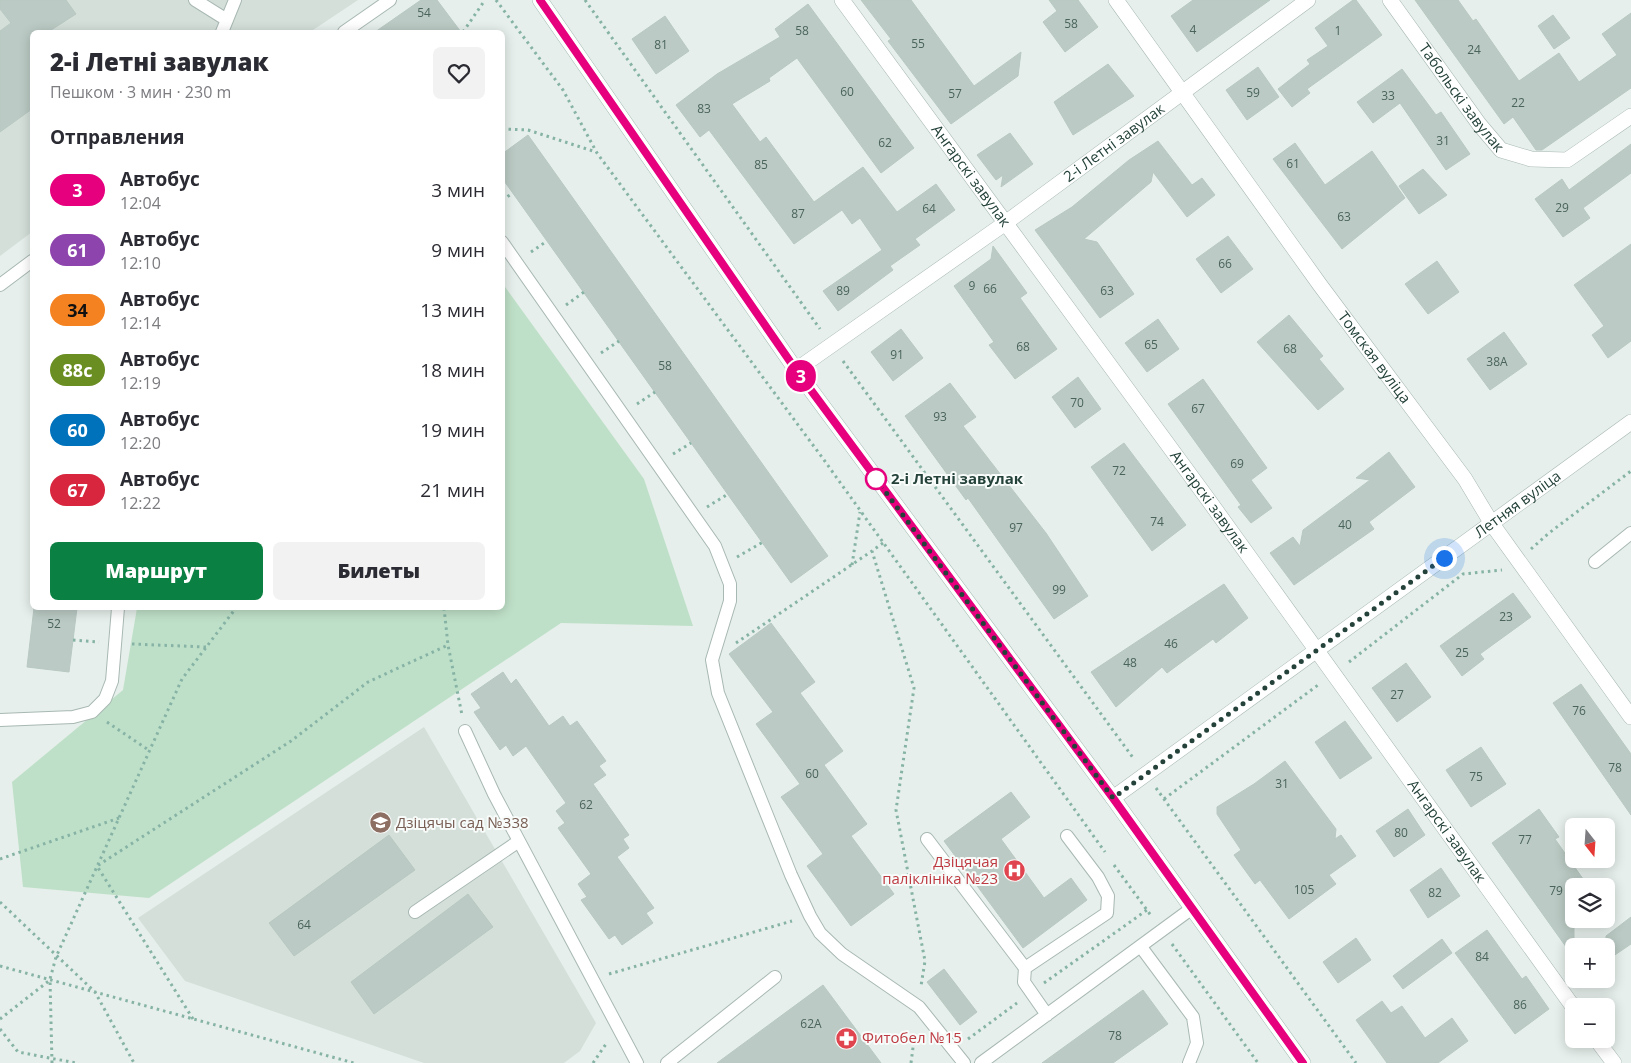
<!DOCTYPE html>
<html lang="ru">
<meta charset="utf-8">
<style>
body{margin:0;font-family:"Open Sans",sans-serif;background:#f2f2f3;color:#2b2b33;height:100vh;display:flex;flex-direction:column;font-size:19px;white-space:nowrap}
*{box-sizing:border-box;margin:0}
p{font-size:16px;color:#7c7c81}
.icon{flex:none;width:28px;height:28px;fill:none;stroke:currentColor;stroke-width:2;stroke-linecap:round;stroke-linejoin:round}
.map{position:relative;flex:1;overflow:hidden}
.drawer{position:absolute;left:30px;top:30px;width:475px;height:580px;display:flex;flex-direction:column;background:#fff;border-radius:8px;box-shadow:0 2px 12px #0003}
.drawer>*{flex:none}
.badge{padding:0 10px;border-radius:16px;font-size:18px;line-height:32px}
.needle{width:32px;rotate:163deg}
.controls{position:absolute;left:1565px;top:818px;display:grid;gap:10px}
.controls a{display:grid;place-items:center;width:50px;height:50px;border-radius:8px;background:#fff;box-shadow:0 2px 12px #0003;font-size:25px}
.you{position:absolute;width:25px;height:25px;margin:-12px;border:4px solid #fff;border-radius:50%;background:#1a73e8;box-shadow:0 0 0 8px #1a73e833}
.map>.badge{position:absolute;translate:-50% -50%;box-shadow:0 0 0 2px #fff}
h2{padding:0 20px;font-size:19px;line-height:45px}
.round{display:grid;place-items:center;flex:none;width:52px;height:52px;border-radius:8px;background:#f2f2f3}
.headline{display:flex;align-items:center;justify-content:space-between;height:85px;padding:0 20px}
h1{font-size:24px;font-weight:800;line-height:38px}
.action{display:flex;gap:10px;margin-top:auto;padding:10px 20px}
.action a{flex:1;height:58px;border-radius:8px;background:#0b8043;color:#fff;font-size:20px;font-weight:800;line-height:58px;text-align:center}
.action a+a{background:#f2f2f3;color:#2b2b33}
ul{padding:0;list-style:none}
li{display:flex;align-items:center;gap:15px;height:60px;padding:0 20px}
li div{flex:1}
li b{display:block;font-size:19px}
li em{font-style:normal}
li .badge{min-width:55px;font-weight:700;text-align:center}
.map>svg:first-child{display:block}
</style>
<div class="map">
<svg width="1631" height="1063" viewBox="0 0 1631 1063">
<rect width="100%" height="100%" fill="#e6efeb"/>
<path fill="#d4dfda" d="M0 0H358L310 32H32V232L0 256Z
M424 727 596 1023 580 1051 564 1063H424L185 981 138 918Z"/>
<path fill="#bfe0c8" d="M503 284 644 479 693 626 561 623 149 898 23 887 12 782 123 690 137 608H502Z"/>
<path fill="#bbcac4" stroke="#b8c9c2" d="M0 0H66L76 14 48 32H32V109L0 132V31L11 23 0 9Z
M421 0H437L461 32H375Z
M861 0H911L974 86 1021 52 1018 76 951 124 888 41 891 39Z
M1049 0H1078L1098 27 1065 52 1043 22 1057 11Z
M1193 0H1270L1197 52 1171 16Z
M1353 0H1356L1382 35 1307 89 1310 93 1292 107 1278 89 1310 64 1307 60 1328 46 1315 28Z
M1415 0H1458L1473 21 1476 19 1519 81 1559 53 1579 82 1617 55 1602 34 1631 13V88L1542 150H1536L1513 117 1504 124Z
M808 4 914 148 881 173 797 58 769 78 770 81 732 104 760 142 766 137 814 202 863 167 897 212 936 184 955 210 915 239 920 245 890 266 893 270 838 311 823 291 882 250 860 218 852 224 842 210 794 244 709 130 700 137 676 105 717 74 780 37 775 29Z
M1553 15 1570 38 1554 49 1538 26Z
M665 16 689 51 656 74 632 39Z
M1108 64 1134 96 1073 135 1054 102Z
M1258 67 1279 97 1247 120 1226 90Z
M1402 69 1436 115 1441 112 1470 154 1446 170 1400 103 1373 123 1357 102Z
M1010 133 1033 164 1001 187 1003 175 996 180 977 155Z
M528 135 828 556 791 583 502 178V154Z
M1158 141 1192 185 1202 178 1215 195 1187 217 1153 172 1151 182 1084 239 1097 242 1134 294 1100 318 1035 230 1072 207 1129 160Z
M1295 143 1325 185 1372 151 1405 198 1342 249 1273 159Z
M1631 144V173L1583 208 1590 218 1563 237 1535 199 1562 179 1569 190Z
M1423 169 1447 195 1419 214 1399 186Z
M1228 236 1253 269 1221 293 1196 259Z
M1631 244V341L1608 358 1592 335 1604 326 1574 285Z
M993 246 1027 293 1020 298 1057 349 1015 379 989 345 994 342 954 286 991 259Z
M1437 261 1459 292 1428 314 1405 284Z
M1289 315 1323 356 1319 359 1344 389 1318 410 1257 342Z
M1158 319 1179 349 1147 372 1125 343Z
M901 329 923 358 893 381 871 352Z
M1504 332 1527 364 1490 390 1467 359Z
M1078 377 1101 409 1075 428 1052 397Z
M1203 379 1267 468 1251 480 1272 508 1251 523 1238 507 1241 505 1168 404Z
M950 383 976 417 963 426 1046 533 1088 596 1054 619 968 498 966 500 905 416Z
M1124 443 1186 525 1152 551 1091 467Z
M1389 452 1415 487 1369 522 1374 529 1294 585 1270 553 1293 537 1300 546 1303 530 1370 480 1356 478Z
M1224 584 1248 618 1216 643 1213 639 1167 673 1162 667 1116 707 1091 672Z
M1513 593 1531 617 1480 654 1484 659 1462 676 1440 646Z
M34 608H77L69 672 27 667Z
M771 623 815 682 800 693 843 751 824 765 867 824 851 836 894 894 851 926 807 866 823 854 781 797 800 784 756 724 773 712 729 654Z
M1406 663 1431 697 1397 722 1372 688Z
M503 672 511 684 516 679 549 726 563 716 570 726 577 721 606 761 599 766 606 775 593 784 629 835 623 839 629 848 617 857 654 908 646 913 653 923 622 945 615 935 609 939 581 900 587 897 578 884 591 874 558 828 565 823 556 811 566 803 526 746 513 756 506 745 500 750 474 712 481 708 471 694Z
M1581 684 1631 754V815L1553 703Z
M1345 721 1372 758 1340 779 1315 742Z
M1481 747 1506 784 1471 807 1446 770Z
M1285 761 1336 829 1335 839 1341 835 1356 856 1329 875 1336 884 1289 919 1260 880 1255 884 1234 855 1241 850 1217 814V807L1254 784Z
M1011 792 1030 817 1001 839 1044 898 1071 878 1087 900 1023 948 944 841Z
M1408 809 1425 835 1394 857 1376 831Z
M1539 809 1559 837 1555 839 1588 886H1574V958L1492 843Z
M389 835 415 870 294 956 269 923Z
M1441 868 1460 896 1428 918 1410 890Z
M468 894 493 927 374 1014 351 982Z
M1631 917V944L1606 961V936Z
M1487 930 1522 979 1526 976 1549 1009 1515 1034 1455 953Z
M1356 938 1371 960 1338 983 1323 962Z
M1442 939 1452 953 1403 989 1393 976Z
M944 969 977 1012 960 1025 927 982Z
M823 985 881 1063H717Z
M1143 990 1168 1024 1134 1048 1113 1063H1042Z
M1382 1001 1391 1013 1402 1006 1425 1038 1452 1018 1468 1041 1438 1063H1387L1356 1020Z"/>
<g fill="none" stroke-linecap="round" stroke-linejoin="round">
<defs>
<path id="lane" d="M195 0 227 20
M222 32 235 0
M344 32 390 0
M502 242 715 546 730 584V601L712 660 718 693 791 875 810 916 820 933 842 954 919 1007 964 1063
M0 285 32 261
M1595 562 1631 533
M0 720 73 717 92 712 105 699 112 681 118 608
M465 731 494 794 637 1063
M927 839 1025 968
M415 912 519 841
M1141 947 1193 1017 1197 1043 1189 1063
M1047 1015 1024 982 1025 968 1107 913 1108 896 1098 877 1067 836
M667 1063 775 977
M981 1063 1191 909"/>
<g id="street">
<path id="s1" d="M842 0 1207 498 1574 1008"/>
<path id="s2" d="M1116 0 1320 285 1465 479 1492 524 1631 717"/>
<path id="s3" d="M1390 0 1479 124 1501 150 1531 159 1567 160 1631 116"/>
<path id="s4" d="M796 370 1004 224 1308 0"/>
<path id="s5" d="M1113 798 1631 422"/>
<path d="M1596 1039 1614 1063"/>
</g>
<path id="secondary" d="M540 0 796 370 1113 798 1303 1063"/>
</defs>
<use href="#lane" stroke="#a8b8b2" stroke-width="14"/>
<use href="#street" stroke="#a8b8b2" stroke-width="16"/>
<use href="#secondary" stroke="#a4bbb3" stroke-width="16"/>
<path stroke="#86b3a5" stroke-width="3" stroke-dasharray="2.5 4" stroke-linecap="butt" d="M496 0 563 90 597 153 824 460 1105 852
M585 0 820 329
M463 32 485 0
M502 129 528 130 596 152
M502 200 513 193
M531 252 547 241
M566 305 584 292
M601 353 619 341
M843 361 1134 759
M637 404 655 392
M673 454 691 443
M707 507 728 494
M883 543 872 551 914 688 896 810 925 961 921 986
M1531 549 1549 533 1631 471
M737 557 763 542
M852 565 860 512
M444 608 448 645 462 715
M73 640 99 642
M736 643 872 551
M132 644 206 647
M1349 662 1463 574 1502 570
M107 722 150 751
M1156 788 1356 1063
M1164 799 1318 685
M0 859 119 818
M1114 865 1152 917
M0 902 95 992 134 1063
M1172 944 1258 1063
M0 966 354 1063
M609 974 792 921
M1044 983 1147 910
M0 1019 50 980
M193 1019 97 866 291 741 368 682 448 645
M0 1029 18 1052 76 1063
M968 1039 1017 1003
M52 1063 50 979 56 957 182 679 236 608
M593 1063 606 1044
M911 1063 915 1032"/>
<use href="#lane" stroke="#fff" stroke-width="12"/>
<use href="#street" stroke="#fff" stroke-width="15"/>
<use href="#secondary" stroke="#fff" stroke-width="15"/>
</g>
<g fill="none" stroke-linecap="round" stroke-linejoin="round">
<defs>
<path id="line" d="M540 0 796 370 1113 798 1303 1063"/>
</defs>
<use href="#line" stroke="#fff" stroke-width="11"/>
<use href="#line" stroke="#e6007e" stroke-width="8"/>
<path stroke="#24423a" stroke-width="5" stroke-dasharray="0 9" d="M876 479 1113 798 1444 558"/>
</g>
<defs>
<symbol id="school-disc" viewBox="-11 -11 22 22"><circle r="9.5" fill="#8d6e63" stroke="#f7fbf9"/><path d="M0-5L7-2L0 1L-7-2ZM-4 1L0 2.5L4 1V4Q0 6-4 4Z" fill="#fff"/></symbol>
<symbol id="hospital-disc" viewBox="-11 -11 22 22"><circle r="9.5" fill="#e0444e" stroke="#f7fbf9"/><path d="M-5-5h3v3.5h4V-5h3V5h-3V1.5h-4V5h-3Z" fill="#fff"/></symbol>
<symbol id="pharmacy-disc" viewBox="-11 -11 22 22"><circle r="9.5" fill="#e0444e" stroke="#f7fbf9"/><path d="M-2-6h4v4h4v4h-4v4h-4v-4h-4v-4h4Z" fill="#fff"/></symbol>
</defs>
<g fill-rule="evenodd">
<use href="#school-disc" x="368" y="810" width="25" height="25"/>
<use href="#hospital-disc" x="1002" y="858" width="25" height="25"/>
<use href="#pharmacy-disc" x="834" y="1026" width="25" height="25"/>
</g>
<circle fill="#fff" stroke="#e6007e" stroke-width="2.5" cx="876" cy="479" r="10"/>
<g text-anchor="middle" stroke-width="4" stroke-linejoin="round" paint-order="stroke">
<g font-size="12" fill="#4a645c">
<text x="424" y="17">54</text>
<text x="1071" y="28">58</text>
<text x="1193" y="34">4</text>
<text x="802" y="35">58</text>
<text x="1338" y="35">1</text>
<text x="918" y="48">55</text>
<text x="661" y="49">81</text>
<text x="1474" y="54">24</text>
<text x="847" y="96">60</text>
<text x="1253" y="97">59</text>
<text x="955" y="98">57</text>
<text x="1388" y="100">33</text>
<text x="1518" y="107">22</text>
<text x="704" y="113">83</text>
<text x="1443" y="145">31</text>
<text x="885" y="147">62</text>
<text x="1293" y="168">61</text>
<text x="761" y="169">85</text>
<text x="1562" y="212">29</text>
<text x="929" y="213">64</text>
<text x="798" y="218">87</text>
<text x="1344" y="221">63</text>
<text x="1225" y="268">66</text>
<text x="972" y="290">9</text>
<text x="990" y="293">66</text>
<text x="843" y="295">89</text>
<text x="1107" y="295">63</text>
<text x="1151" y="349">65</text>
<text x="1023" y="351">68</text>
<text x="1290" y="353">68</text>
<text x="897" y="359">91</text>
<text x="1497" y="366">38А</text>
<text x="665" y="370">58</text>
<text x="1077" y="407">70</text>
<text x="1198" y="413">67</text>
<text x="940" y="421">93</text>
<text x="1237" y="468">69</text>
<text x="1119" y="475">72</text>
<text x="1157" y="526">74</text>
<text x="1345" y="529">40</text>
<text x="1016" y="532">97</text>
<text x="1059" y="594">99</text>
<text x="1506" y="621">23</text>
<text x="54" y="628">52</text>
<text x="1171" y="648">46</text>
<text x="1462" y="657">25</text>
<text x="1130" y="667">48</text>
<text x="1397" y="699">27</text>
<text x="1579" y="715">76</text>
<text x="1615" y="772">78</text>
<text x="812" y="778">60</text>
<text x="1476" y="781">75</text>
<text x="1282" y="788">31</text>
<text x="586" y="809">62</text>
<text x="1401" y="837">80</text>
<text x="1525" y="844">77</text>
<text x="1304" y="894">105</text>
<text x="1556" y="895">79</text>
<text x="1435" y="897">82</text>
<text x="304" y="929">64</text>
<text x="1482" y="961">84</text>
<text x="1520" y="1009">86</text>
<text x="811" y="1028">62А</text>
<text x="1115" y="1040">78</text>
</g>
<g font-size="15" fill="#24423a" stroke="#f7fbf9">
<text dy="5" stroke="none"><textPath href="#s3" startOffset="121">Табольскі завулак</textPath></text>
<text dy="5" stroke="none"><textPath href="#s4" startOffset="391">2-і Летні завулак</textPath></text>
<text dy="5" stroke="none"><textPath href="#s1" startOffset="218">Ангарскі завулак</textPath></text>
<text dy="5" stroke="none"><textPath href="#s2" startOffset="441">Томская вуліца</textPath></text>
<text dy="5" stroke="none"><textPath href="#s1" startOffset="622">Ангарскі завулак</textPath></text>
<text dy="5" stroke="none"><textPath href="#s5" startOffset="500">Летняя вуліца</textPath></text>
<text dy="5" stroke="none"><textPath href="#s1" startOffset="1028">Ангарскі завулак</textPath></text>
</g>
<g font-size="15" font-weight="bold" fill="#24423a" stroke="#f7fbf9" text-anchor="start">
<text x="891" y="484">2-і Летні завулак</text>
</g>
<g font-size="15" fill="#785e54" stroke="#f7fbf9" text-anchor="start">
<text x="396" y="828">Дзіцячы сад №338</text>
</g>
<g font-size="15" fill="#be3a42" stroke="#f7fbf9" text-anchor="end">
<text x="998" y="867">Дзіцячая<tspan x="998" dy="17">паліклініка №23</tspan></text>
<text x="862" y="1043" text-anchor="start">Фитобел №15</text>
</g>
</g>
</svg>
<div class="controls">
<a><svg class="needle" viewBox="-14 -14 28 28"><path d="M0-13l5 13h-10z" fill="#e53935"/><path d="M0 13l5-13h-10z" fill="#7c7c81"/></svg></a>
<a><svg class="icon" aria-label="layers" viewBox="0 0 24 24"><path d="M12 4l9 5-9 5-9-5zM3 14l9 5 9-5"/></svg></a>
<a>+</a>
<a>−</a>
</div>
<div class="you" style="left:1444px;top:558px"></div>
<b class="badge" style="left:801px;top:376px;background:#e6007e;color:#fff">3</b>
<section class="drawer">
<div class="headline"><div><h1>2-і Летні завулак</h1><p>Пешком · 3 мин · 230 m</p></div><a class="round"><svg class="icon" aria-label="heart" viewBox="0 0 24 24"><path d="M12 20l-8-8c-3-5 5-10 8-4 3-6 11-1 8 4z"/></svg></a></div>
<h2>Отправления</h2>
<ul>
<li><span class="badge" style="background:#e6007e;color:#fff">3</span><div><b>Автобус</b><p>12:04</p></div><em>3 мин</em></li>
<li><span class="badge" style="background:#8e44ad;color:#fff">61</span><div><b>Автобус</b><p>12:10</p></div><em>9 мин</em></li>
<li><span class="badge" style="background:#f58220;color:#111">34</span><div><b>Автобус</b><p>12:14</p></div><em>13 мин</em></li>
<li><span class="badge" style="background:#6b8e23;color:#fff">88с</span><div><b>Автобус</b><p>12:19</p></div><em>18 мин</em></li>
<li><span class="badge" style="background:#0072bc;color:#fff">60</span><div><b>Автобус</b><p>12:20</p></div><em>19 мин</em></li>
<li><span class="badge" style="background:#d7263d;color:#fff">67</span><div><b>Автобус</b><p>12:22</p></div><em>21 мин</em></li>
</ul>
<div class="action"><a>Маршрут</a><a>Билеты</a></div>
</section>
</div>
